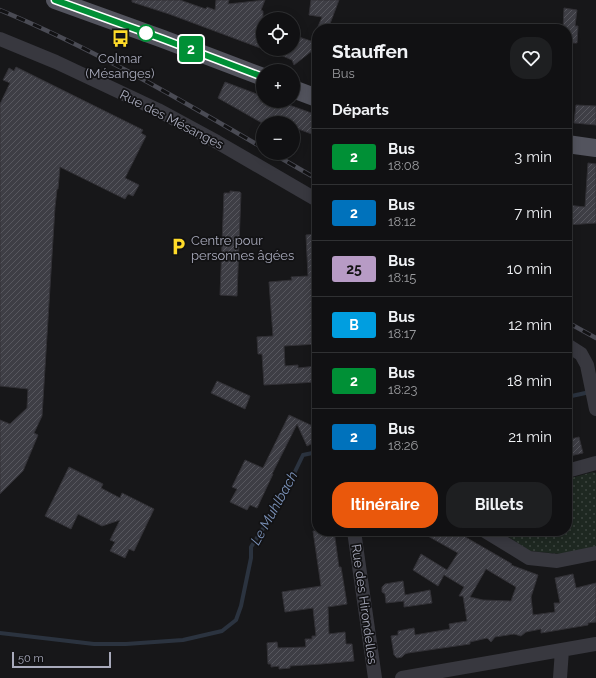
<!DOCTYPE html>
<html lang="fr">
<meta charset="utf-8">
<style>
body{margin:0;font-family:Raleway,sans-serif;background:#1e1f21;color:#f1f3f6;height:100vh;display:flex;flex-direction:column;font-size:15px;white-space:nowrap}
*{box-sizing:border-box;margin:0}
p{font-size:13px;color:#9c9da0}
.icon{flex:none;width:22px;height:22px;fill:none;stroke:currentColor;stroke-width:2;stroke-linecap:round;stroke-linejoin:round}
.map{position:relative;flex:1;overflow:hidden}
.panel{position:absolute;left:312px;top:24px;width:260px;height:512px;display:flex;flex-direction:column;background:#111113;border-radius:16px;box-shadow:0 2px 10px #0003,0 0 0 1px #303133}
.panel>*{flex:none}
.badge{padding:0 8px;border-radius:3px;font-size:14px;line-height:26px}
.controls{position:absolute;left:256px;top:12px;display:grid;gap:8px}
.controls a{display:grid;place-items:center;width:44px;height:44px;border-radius:50%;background:#111113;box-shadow:0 2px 10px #0003,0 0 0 1px #303133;font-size:20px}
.scale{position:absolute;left:12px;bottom:10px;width:99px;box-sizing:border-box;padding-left:4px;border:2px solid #a8aabb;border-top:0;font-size:11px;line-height:14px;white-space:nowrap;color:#a8aabb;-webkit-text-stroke:3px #121214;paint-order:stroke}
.map>.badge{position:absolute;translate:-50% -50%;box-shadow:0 0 0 2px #fff}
h2{padding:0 20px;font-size:15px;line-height:36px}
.round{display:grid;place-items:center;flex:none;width:42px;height:42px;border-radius:16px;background:#1e1f21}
.summary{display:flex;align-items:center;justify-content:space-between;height:68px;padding:0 20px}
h1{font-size:19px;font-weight:700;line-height:30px}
.cta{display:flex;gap:8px;margin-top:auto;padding:8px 20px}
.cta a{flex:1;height:46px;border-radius:16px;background:#ea580c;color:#fff;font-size:16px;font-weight:700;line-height:46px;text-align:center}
.cta a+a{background:#1e1f21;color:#f1f3f6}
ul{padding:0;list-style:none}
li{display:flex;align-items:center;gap:12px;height:56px;padding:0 20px;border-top:1px solid #303133}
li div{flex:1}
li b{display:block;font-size:15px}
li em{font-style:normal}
li .badge{min-width:44px;font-weight:700;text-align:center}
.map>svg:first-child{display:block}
</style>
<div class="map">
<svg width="596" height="678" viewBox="0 0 596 678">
<defs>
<pattern id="park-dots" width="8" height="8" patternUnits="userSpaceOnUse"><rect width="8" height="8" fill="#1e2821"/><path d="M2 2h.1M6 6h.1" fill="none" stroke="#3c443f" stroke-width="1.8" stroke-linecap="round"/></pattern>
<pattern id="building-hatch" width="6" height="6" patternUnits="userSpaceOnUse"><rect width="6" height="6" fill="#3e3e45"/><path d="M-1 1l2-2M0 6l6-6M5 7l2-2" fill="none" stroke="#57575e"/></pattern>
</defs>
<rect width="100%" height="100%" fill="#171719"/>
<path fill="url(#park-dots)" d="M593 472 596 473V548L560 554 530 551 504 534 503 531H567V479Z"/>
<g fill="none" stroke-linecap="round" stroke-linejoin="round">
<path stroke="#2b333f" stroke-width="4" d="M567 397 590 392
M0 633 94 644H126L183 640 222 631 236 620 241 606 251 558V547L272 515 289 484 303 455 317 452"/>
</g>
<path fill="url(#building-hatch)" stroke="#323136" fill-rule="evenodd" d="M132 0H180L200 7 206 9 207 7 215 10 216 0H229L228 4 265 0 261 10 263 11V49L169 14 132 2Z
M311 0H339L328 29H317L322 17 309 15Z
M564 8 577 10 575 26H578L577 43H567V29H563Z
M293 35 317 43V47L294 65 292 60 267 49H293Z
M16 67 143 130 141 133 146 136 125 178 139 185 133 196 128 194 125 199 60 167 58 189H57L55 207 42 416 34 433 38 435 23 471 0 494V420L10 424 27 408 28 389 0 386V104L10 83 3 80 9 68 14 71Z
M225 82 262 96 260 101H278L317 115V136L293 127V123H262L218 98Z
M576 105 596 106V125L574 123Z
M588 163 596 164V223L567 225V205L585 207Z
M230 191 240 192 241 193 237 296 220 295 224 193H230Z
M317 234V344L284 346 285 366 298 365V368L317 366V382L264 385 262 354H258L257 337 273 336 269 282 292 280 291 277 308 276 306 235Z
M217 381 250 396 245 409 211 393Z
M289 415 317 428V441L307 446 297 424 272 474H273L257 508 250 505 247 510 230 502 237 489 232 487 245 460 263 468Z
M579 437 583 453 570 456 567 447V440Z
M69 467 103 484 101 488 120 498 122 493 154 509 134 551 129 549 125 558 110 551 115 542 110 540 120 520 102 526 78 514 71 529 45 516Z
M313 531H334L339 567H341L347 604 328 607 329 634 345 632 346 644H352L354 661 321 664 290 666V668L279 669V666L271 667V664H268L267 643 277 642 278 648 306 647 305 639H312V636H316L313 608 285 612 282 592 321 586Z
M419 531H455L512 564 511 565 538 575 531 597 533 615 555 612 554 603H560L555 578 573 574 576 588 596 583V622L588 623V625L541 633V629L526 632 521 636 514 634 495 637 491 642 487 638 470 642V644L408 653 405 654 402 657 397 658 394 655 391 636 398 635V631L414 628 415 635 450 629 449 624 467 621 463 596H459L464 587 444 575 438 586 413 570 421 554 447 570 458 553ZM486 569 516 587 511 601 483 600 470 597Z
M403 581 405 595 430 590 432 603 404 607V601L386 603 385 594 382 592V587L385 584Z"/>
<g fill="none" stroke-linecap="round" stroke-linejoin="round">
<path stroke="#38383f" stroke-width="14" d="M0 39 56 62 158 110 217 142 317 200
M567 345 581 354 587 365 596 409
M567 471 596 463
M354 531 375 678
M485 531 529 558 557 561 596 553
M402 678 596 644
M560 678 562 650"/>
<path stroke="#53545e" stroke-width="18" d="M55 0 163 39 263 77
M293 89 317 98
M567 144 596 148"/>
<defs>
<path id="rail" d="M0 10C92 48 177 98 263 148
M272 153 317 179
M567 322 596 338"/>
</defs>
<use href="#rail" stroke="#4a4b54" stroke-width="4.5"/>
<use href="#rail" stroke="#121214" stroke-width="3" stroke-dasharray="9" stroke-linecap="butt"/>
</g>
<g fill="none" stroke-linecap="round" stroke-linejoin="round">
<defs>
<path id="line" d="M55 0 163 39 263 77"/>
</defs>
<use href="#line" stroke="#fff" stroke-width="9"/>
<use href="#line" stroke="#009036" stroke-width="6"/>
</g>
<defs>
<symbol id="bus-bare" viewBox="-9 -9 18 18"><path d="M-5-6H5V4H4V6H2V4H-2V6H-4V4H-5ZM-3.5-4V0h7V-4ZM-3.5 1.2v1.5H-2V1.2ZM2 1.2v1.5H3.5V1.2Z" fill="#ffdb29" stroke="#121214" stroke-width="2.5" paint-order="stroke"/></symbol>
<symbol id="parking-bare" viewBox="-9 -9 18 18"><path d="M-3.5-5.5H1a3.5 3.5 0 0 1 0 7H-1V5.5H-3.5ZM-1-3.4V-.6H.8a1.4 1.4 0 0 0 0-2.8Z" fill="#ffdb29" stroke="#121214" stroke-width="2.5" paint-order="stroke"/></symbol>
</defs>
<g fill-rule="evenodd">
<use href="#bus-bare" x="108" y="26" width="25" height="25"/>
<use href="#parking-bare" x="166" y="234" width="25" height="25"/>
</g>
<circle fill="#fff" stroke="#009036" stroke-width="2" cx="146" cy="33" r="8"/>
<g text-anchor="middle" stroke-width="3.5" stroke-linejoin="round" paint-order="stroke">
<g font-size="13" fill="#a8aabb" stroke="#121214">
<text x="120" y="63">Colmar<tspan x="120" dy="15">(Mésanges)</tspan></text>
<text x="191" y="245" text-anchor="start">Centre pour<tspan x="191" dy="15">personnes âgées</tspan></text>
</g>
<g font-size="13" fill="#a8aabb" stroke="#121214">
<text transform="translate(172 119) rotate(27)" y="5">Rue des Mésanges</text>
<text transform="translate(365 604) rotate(82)" y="5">Rue des Hirondelles</text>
</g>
<g font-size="14" font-style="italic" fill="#7b92b9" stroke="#121214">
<text transform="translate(274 508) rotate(-61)" y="5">Le Muhlbach</text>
</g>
</g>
</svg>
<div class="controls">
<a><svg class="icon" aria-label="locate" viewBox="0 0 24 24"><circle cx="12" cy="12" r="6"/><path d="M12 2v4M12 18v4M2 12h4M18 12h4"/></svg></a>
<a>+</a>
<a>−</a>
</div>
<div class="scale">50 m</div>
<b class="badge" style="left:191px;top:49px;background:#009036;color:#fff">2</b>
<section class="panel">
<div class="summary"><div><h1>Stauffen</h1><p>Bus</p></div><a class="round"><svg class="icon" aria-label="heart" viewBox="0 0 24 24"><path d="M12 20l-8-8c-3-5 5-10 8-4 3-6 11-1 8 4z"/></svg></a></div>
<h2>Départs</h2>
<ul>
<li><span class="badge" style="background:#009036;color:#fff">2</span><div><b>Bus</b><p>18:08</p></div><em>3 min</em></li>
<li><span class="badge" style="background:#0072bc;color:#fff">2</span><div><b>Bus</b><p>18:12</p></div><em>7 min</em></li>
<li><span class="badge" style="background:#b79bc5;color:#111">25</span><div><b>Bus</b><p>18:15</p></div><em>10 min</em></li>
<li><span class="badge" style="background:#009ee0;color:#fff">B</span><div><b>Bus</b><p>18:17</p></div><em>12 min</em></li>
<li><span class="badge" style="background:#009036;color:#fff">2</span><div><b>Bus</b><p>18:23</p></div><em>18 min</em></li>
<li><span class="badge" style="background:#0072bc;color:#fff">2</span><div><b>Bus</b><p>18:26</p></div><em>21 min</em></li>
</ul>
<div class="cta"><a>Itinéraire</a><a>Billets</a></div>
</section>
</div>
